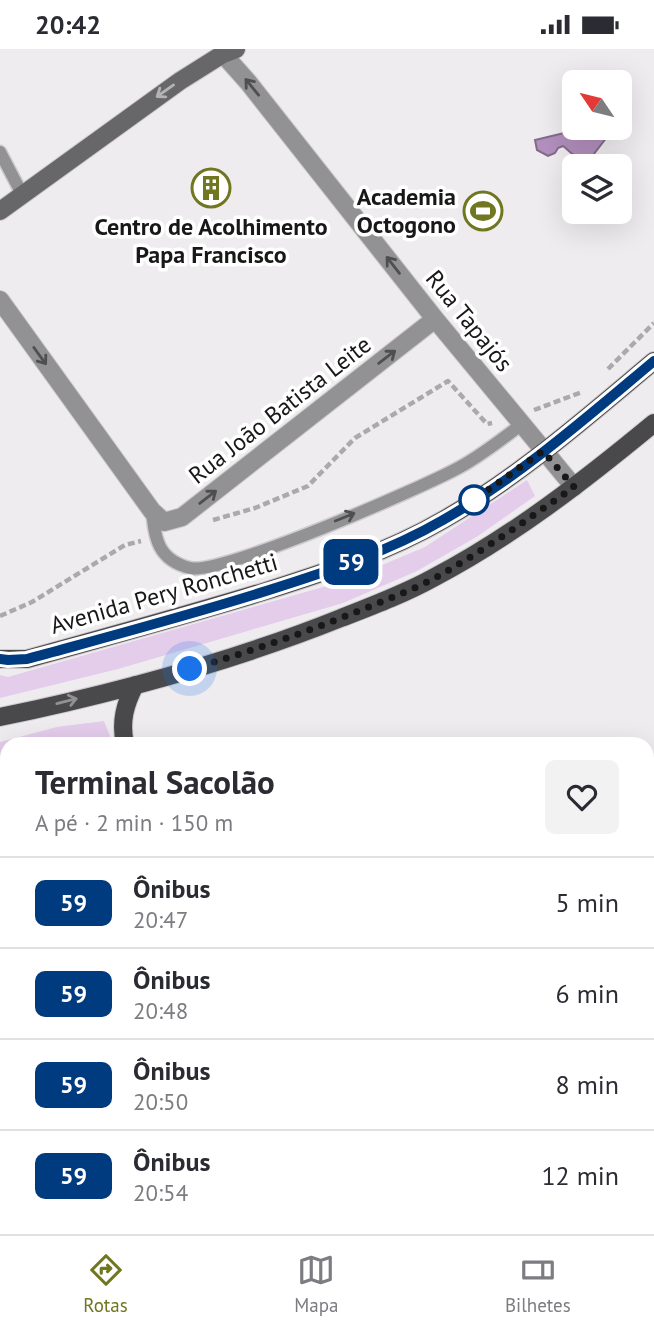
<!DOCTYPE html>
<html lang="pt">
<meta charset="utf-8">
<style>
body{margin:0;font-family:"PT Sans",sans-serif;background:#f2f2f3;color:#2b2b33;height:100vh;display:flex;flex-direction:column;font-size:26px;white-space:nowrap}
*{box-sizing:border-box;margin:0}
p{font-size:23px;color:#7c7c81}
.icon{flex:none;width:38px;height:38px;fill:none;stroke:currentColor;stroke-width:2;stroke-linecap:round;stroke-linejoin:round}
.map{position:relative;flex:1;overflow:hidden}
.panel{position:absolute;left:0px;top:688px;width:654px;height:499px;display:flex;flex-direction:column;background:#fff;border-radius:21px 21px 0 0;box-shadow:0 7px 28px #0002}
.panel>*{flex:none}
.badge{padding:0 14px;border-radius:10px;font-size:24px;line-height:46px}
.needle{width:46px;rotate:305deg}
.tools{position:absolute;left:562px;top:21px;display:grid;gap:14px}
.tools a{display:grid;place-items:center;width:70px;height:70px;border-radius:10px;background:#fff;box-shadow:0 7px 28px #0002;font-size:35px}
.you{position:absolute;width:35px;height:35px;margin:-18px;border:5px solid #fff;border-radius:50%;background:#1a73e8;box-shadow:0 0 0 10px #1a73e833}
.map>.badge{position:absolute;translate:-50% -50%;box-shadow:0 0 0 4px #fff}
.round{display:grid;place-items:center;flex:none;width:74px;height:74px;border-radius:10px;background:#f2f2f3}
.overview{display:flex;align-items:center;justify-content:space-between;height:119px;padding:0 35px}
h1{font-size:33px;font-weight:600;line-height:52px}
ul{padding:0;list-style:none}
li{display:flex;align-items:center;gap:21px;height:91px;padding:0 35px;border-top:2px solid #e1e1e2}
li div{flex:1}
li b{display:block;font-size:26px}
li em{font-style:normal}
li .badge{min-width:77px;font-weight:700;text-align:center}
.status{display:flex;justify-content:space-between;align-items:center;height:49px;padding:0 35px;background:#fff;direction:ltr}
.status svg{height:19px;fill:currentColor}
.tab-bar{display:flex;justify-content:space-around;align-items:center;height:98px;border-top:2px solid #e1e1e2;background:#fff;font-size:19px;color:#7c7c81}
.tab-bar a{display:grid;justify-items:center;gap:4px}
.tab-bar .current{color:#717721}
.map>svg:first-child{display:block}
</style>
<div class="status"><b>20:42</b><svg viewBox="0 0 49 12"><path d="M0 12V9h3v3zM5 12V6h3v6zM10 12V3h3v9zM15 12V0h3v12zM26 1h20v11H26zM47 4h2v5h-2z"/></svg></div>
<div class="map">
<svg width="654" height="1185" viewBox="0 0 654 1185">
<rect width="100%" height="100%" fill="#efecef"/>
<path fill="#e4cceb" d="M527 431 535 447 478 487 417 522 343 554 118 620 0 649V626L8 628 344 532 425 498Z
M104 672 113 695H7V746L0 732V693L57 678Z
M0 1052 7 1062V1180H85L89 1185 0 1183Z"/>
<path fill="#b28fbd" stroke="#846b8c" stroke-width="2" d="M623 69 625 80 607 88 590 110C577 112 572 104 563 97L558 99 555 104 548 107 537 101 535 91 585 79H620V70Z"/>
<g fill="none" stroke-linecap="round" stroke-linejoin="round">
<defs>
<path id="lane" d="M0 103 22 145
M152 462C155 490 158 511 190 519 220 527 424 438 460 418 482 406 502 390 522 375
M0 951 7 960
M150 1180 153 1185"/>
<path id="street" d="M223 5 248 33 435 270 574 438
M0 251 152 462 164 473 182 468 435 270
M561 1185 563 1180"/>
<path id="secondary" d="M0 162 180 32 223 5 236 0
M0 796 7 783
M0 809 7 818
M648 1011 654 1015
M494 1180 504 1185"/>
<path id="primary" d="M0 610H27C107 588 187 566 266 542 326 523 388 503 443 471 519 428 587 368 654 312
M0 668C116 644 231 613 341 569 372 557 404 545 433 529 513 487 585 431 654 374
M125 695C120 673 125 655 135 636
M0 870 7 881
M0 1001 7 1010
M113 1180 117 1185
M198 1180 201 1185"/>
</defs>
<use href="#lane" stroke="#cdcacd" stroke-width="15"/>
<use href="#street" stroke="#cdcacd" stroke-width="20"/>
<use href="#secondary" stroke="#cdcacd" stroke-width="20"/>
<use href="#primary" stroke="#cdcacd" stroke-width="20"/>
<path stroke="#aba9ab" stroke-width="4.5" stroke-dasharray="7 3.5" stroke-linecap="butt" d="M608 320 654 274
M534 361 582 343
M213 471 255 459 308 437 355 389 448 332 487 375 492 374
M0 567 32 553 125 496 141 492"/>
<use href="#lane" stroke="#929193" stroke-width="12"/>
<use href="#street" stroke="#929193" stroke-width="18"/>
<use href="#secondary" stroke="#676668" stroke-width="18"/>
<use href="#primary" stroke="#49484a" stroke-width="18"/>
</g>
<defs><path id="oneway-shaft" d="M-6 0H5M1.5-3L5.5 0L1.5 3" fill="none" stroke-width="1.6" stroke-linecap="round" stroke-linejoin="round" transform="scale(1.75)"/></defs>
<g stroke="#4f4e50">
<use href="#oneway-shaft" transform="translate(252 38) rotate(-129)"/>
<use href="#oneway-shaft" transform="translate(393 216) rotate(-128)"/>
<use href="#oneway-shaft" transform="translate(40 307) rotate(54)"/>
<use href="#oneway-shaft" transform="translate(387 308) rotate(-37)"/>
<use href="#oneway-shaft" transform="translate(208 448) rotate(-38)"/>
<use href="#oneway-shaft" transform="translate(345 468) rotate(-22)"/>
</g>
<use stroke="#b3b2b4" href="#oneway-shaft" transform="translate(165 42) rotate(145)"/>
<use stroke="#929192" href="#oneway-shaft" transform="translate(67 652) rotate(-14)"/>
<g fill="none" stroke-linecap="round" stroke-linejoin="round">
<defs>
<path id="line" d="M0 610 8 611 27 610C107 588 187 567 266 542 326 523 388 503 443 471 519 428 587 368 654 312"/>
</defs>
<use href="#line" stroke="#fff" stroke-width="16"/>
<use href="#line" stroke="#003b80" stroke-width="10"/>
<path stroke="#191819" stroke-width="7" stroke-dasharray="0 12.6" d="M190 620C246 604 301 585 356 563 383 552 410 542 435 529 483 502 528 470 574 438L543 402 474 451"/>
</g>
<defs>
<symbol id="building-ring" viewBox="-11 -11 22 22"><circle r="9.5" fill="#fff" stroke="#717721" stroke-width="1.5"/><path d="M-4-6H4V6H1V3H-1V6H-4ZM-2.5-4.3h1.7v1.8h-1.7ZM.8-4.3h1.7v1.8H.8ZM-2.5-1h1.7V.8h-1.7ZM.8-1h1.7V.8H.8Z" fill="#717721"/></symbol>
<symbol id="stadium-ring" viewBox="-11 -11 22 22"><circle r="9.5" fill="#fff" stroke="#717721" stroke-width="1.5"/><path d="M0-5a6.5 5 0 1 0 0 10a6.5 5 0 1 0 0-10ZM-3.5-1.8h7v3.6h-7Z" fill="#717721"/></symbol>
</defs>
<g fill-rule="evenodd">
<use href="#building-ring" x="189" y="117" width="44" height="44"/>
<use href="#stadium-ring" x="461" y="140" width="44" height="44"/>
</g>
<circle fill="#fff" stroke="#003b80" stroke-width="3.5" cx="474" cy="451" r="14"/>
<g text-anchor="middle" stroke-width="7" stroke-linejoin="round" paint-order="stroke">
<g font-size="24" font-weight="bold" fill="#191819" stroke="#fff" text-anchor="end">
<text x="456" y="156">Academia<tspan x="456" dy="28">Octogono</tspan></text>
<text x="211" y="186" text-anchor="middle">Centro de Acolhimento<tspan x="211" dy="28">Papa Francisco</tspan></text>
</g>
<g font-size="24" fill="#191819" stroke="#fff">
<text transform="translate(469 272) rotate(51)" y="8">Rua Tapajós</text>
<text transform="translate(280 361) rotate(-38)" y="8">Rua João Batista Leite</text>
<text transform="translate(164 545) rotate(-16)" y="8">Avenida Pery Ronchetti</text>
</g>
</g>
</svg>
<div class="tools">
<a><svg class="needle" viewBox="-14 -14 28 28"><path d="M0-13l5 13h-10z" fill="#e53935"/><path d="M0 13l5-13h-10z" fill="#7c7c81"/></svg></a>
<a><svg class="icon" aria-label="layers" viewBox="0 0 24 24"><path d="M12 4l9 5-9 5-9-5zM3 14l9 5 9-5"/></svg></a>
</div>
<div class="you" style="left:190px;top:620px"></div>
<b class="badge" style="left:351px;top:513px;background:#003b80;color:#fff">59</b>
<section class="panel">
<div class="overview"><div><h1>Terminal Sacolão</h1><p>A pé · 2 min · 150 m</p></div><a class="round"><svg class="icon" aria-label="heart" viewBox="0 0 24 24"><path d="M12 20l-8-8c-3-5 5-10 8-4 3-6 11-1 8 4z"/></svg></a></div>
<ul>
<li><span class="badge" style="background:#003b80;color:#fff">59</span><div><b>Ônibus</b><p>20:47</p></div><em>5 min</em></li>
<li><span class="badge" style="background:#003b80;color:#fff">59</span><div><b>Ônibus</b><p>20:48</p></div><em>6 min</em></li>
<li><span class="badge" style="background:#003b80;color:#fff">59</span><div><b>Ônibus</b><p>20:50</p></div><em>8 min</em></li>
<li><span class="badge" style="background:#003b80;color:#fff">59</span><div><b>Ônibus</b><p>20:54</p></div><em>12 min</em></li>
</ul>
</section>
</div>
<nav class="tab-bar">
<a class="current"><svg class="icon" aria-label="directions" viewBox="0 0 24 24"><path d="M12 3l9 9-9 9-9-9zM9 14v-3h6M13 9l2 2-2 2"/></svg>Rotas</a>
<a><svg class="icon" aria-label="map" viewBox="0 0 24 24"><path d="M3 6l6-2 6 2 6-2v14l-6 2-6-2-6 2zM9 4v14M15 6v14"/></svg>Mapa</a>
<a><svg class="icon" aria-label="tickets" viewBox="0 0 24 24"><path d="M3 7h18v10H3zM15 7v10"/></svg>Bilhetes</a>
</nav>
